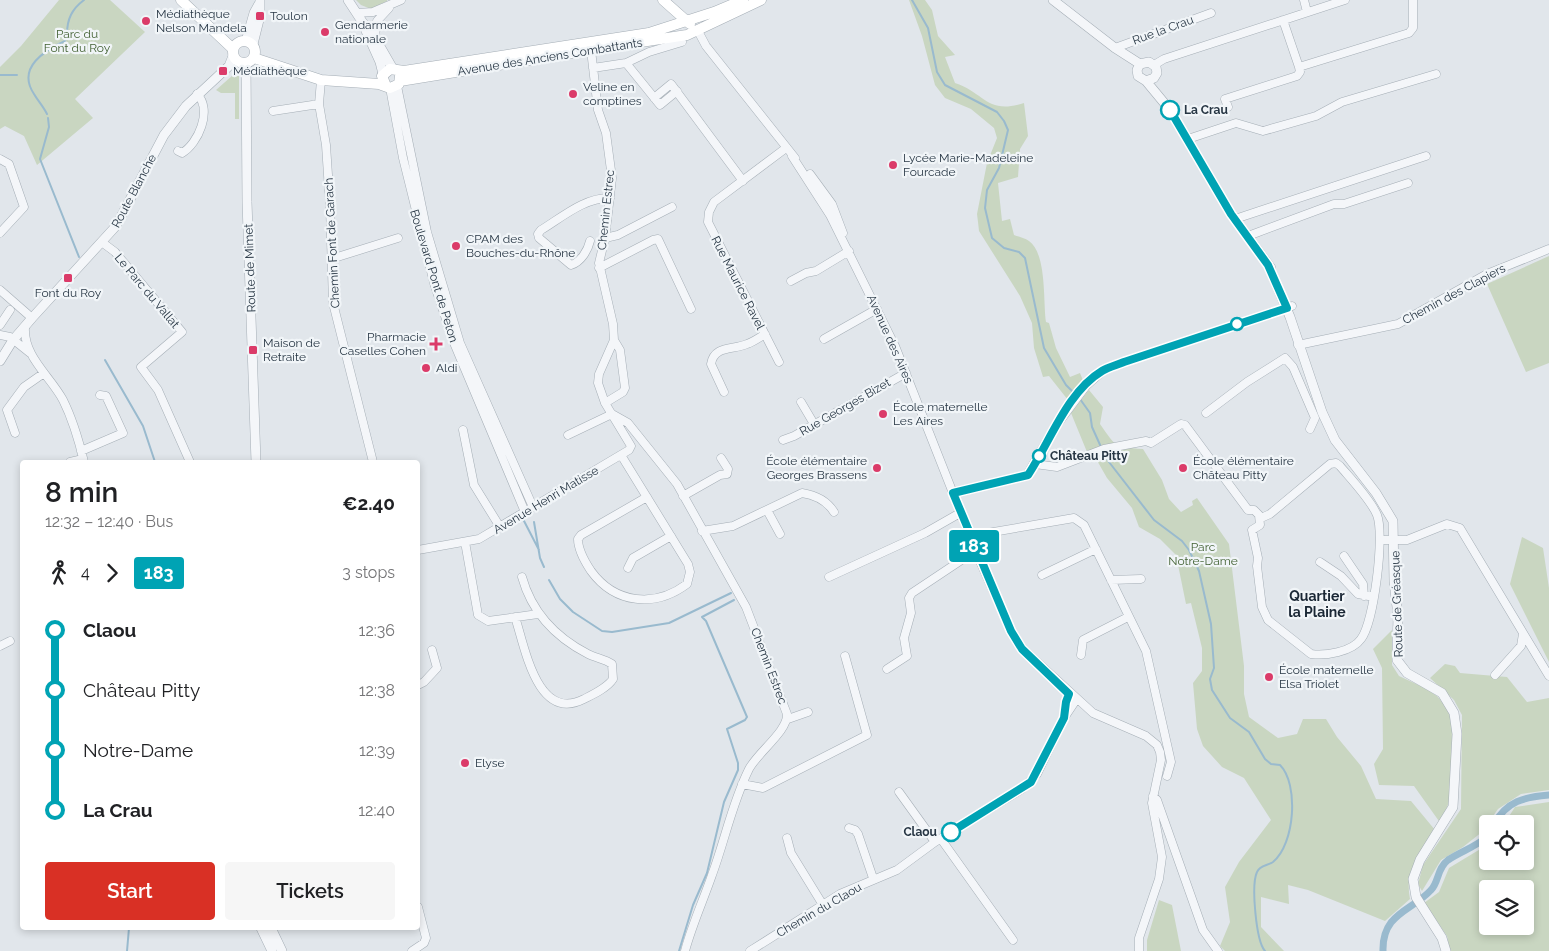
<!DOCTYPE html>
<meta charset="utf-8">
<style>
body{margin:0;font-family:Raleway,sans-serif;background:#f6f6f6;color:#202124;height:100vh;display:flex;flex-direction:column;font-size:19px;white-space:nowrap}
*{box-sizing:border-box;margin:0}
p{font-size:16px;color:#757577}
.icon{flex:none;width:28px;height:28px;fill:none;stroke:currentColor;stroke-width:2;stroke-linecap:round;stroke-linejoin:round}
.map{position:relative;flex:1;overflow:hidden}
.details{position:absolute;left:20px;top:460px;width:400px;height:470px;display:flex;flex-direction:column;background:#fff;border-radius:5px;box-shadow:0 2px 8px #0003}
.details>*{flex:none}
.badge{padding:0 10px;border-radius:4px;font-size:18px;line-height:32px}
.controls{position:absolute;left:1479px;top:815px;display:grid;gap:10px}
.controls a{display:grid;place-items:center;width:55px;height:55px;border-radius:5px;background:#fff;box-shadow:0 2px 8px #0003;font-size:25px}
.map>.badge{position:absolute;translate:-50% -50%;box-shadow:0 0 0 2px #fff}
.legs{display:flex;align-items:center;gap:8px;height:55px;padding:0 25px;font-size:16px}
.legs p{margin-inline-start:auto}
.head{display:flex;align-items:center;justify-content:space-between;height:85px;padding:0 25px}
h1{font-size:28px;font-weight:600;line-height:38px}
.cta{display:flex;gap:10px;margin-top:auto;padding:10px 25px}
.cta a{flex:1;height:58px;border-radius:5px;background:#d93025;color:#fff;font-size:20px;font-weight:600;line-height:58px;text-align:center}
.cta a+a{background:#f6f6f6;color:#202124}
ul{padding:0 25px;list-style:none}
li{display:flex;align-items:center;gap:18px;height:60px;font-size:19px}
li i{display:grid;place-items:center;width:8px;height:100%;margin:0 6px;background:currentColor}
li i::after{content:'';width:12px;height:12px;margin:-6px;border:4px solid;border-radius:50%;background:#fff}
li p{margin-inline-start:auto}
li:first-child i{background:linear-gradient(#0000 50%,currentColor 0)}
li:last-child i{background:linear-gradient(currentColor 50%,#0000 0)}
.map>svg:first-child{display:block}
</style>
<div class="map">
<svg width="1549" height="951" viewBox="0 0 1549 951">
<rect width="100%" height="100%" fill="#e1e6eb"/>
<path fill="#c9d6c1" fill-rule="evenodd" d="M59 0H110L145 32 75 99 93 118 37 165 24 136 5 126 0 129V67L21 46Z
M356 0H387V1L371 9 361 5Z
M909 0H925L932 10 938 36 955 55 945 57 955 83C985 93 987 115 1024 103L1028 136 1020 149 1018 177 998 183 1002 221 1010 219 1014 235C1019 237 1025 238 1029 241 1047 254 1043 301 1046 322L1049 323 1056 348 1070 377 1080 373 1084 383 1068 400 1049 376 1043 377 1034 348 1032 323 1020 296 979 231 978 222 977 214 987 163 997 138 994 128 971 109 945 98 935 85 922 36Z
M233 75 239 76V119H235V93H221L216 90Z
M1549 256V363L1526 372 1487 284Z
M1089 390 1103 407 1100 424C1117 448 1114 447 1143 449L1162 480 1169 499 1181 512 1193 505 1192 501 1197 498 1229 544 1244 666V694L1249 717 1278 738 1297 734 1303 719H1326L1337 737 1361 766 1376 799 1411 801 1435 830C1421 852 1404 871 1410 899L1385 921 1308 890 1288 885 1289 904 1261 897V927L1284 951H1225L1220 946 1230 922 1225 887 1239 862 1271 820 1244 778 1222 767 1203 746 1197 729 1193 683 1202 671V648L1191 603 1186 604 1176 555 1160 539 1139 527 1132 508 1107 478 1095 457 1087 452 1071 413Z
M1522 537 1543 548 1549 588V662L1510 584Z
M1392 630V665L1399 676 1425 688 1437 696 1449 710 1452 728 1451 796 1441 824 1414 786 1379 785 1374 764 1383 749 1382 668 1373 649Z
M1445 664 1455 666 1460 673 1507 677 1527 702 1549 698V790L1521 794 1498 809 1482 832 1463 847 1441 860 1422 891 1418 884 1423 865 1461 809 1462 715 1454 700 1430 678Z
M1549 802V951H1450L1447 936 1424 903 1439 892 1449 868 1487 845 1488 861H1525V824H1504L1515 807ZM1488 889H1525V926H1488Z
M1159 900 1172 905 1181 951H1147V940Z"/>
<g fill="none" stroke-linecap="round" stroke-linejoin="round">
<path stroke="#99bace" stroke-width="2" d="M912 0 928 28 937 72 945 85 997 112 1004 121 1008 130 999 168 987 190 985 208 992 238 1004 248 1019 252 1025 258 1044 348 1066 385 1077 396
M67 34C67 19 72 9 84 0
M0 75H17
M47 114C43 106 38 101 34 94 16 67 46 50 65 41L67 36
M48 118 49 127 40 159 79 257
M105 360 143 426 155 462
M1080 399 1090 413 1092 427 1101 447
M1103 451 1109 462 1154 520 1182 541 1189 550 1199 571 1211 624 1214 668 1210 679 1212 690 1230 718 1249 732 1265 759 1271 764 1280 765C1299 784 1295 844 1273 862 1267 866 1260 865 1257 872 1251 885 1256 941 1265 951
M523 519 539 550
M534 522 540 558 544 567
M549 580 560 599 573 612 602 631 612 632 669 623 731 593
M127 951 129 928
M679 951 693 905 707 873 724 802 738 770V763L727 729 745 720 747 717 706 621 702 617 734 600"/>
<path stroke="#99bace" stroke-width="7" d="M1494 824C1507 801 1524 797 1549 795
M1383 951C1382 913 1412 911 1431 890 1439 882 1437 868 1448 860 1461 851 1476 847 1488 836"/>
<defs>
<path id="minor" d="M1304 0 1307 12
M357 13 373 12 401 0
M1283 20 1299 67 1409 33 1413 28V0
M698 31 706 46 795 158
M375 36 377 21 389 8
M1115 48 1211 13
M626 63 649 52 682 42
M1154 65 1164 59 1345 0
M593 68 626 63 660 105 677 91
M321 80 319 104 326 145 330 205 333 303 373 462
M397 86 427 232 460 343 533 507
M390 88 403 158 434 283 454 343 525 512
M654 98 671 84 743 181
M1228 107 1225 99 1297 76 1300 72 1299 67
M273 111 319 104
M1188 139 1236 123 1263 131 1316 116 1342 102 1436 74
M178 151 182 153C198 144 213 110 197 94
M792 156 830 215 895 346 979 559 1011 631 1023 649 1093 713 1146 736 1157 745 1160 752 1161 760 1152 803 1162 857 1159 879 1139 938V951
M0 159 9 164 24 207 0 233
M810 174 832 204 843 233
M1235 219 1426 156
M1248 236 1334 204H1344L1408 183
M605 238 618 235 672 207
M590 241C588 250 581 262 571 265L539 238 538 234 541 230C561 218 585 197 610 198
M103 243 115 252 182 332 141 367 158 390 190 462
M331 259 398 238
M599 268 653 240 658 239 691 309
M791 281 806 273 816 271 849 251
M0 290 32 318
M0 325 10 310
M25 327C23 356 50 376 63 400 73 420 79 441 84 462
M0 335 10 337 30 353
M824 339 877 309
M1298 345 1398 324 1487 274 1549 249
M779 362 708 222 709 212 714 202 786 148
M724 392 711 364C714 345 734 350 747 344 753 342 759 338 765 334
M801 402 814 424
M605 403 623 392 625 388 620 350 614 340
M1206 413 1247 382 1285 358 1293 367 1315 418 1310 429
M612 414 628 423 677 484 746 607 787 714C788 731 758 752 749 769 732 803 725 840 712 875 703 901 692 925 685 951
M463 430 474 485 500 527
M15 433 7 410 24 387 44 373
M568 435 612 414
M783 440 794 436 906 373
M81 451 123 433 106 396 100 395
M621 455 688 564 690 572 687 584C655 608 615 604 591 571 585 562 578 550 578 539L581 535 647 497
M70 462 83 459
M1035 464 1057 467 1104 449 1146 441 1151 443 1181 424 1185 425 1248 510H1254L1259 515 1260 525 1252 530 1258 558 1257 566 1262 607 1268 620 1311 654C1325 656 1352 652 1361 639 1374 622 1385 535 1377 515 1371 500 1351 479 1340 466L1336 463 1330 464 1270 514 1261 518
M953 493 1027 475 1053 430 1086 386 1103 371 1124 362 1292 306
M683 496 720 475 727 474 728 469 721 458
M767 510 780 534
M702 531 733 526 802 493C815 495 827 501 834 512
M970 536 1074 518 1084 525 1146 651 1171 762 1167 776
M1380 540H1407L1447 524 1460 528 1549 676
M465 542 478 615 488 621 538 614
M974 546 963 559H979
M418 550 479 539 629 450 631 446 605 403 598 383 599 374 614 340 613 324 599 263 605 238 612 178 606 133 598 110 591 50
M1344 556 1363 584 1364 596
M1320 562 1341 576 1358 594 1374 597
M628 568 633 558 671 536
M1042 575 1096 549
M829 577 925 533 960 513
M1111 580 1141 579
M515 617C525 647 537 723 584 699 594 694 607 688 613 679L612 664C605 659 596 658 588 654 555 637 532 613 522 577
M0 646 10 641
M1081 655 1083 640 1128 617
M887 669 907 656 904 638 911 613 909 598 912 593 963 559
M1495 675 1521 646 1523 634
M418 685 424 682 437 668 432 650
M1064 716 1066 702 1069 694
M788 719 808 712
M742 784 763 788 867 735 845 656
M899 792 935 842
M1153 796 1157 800 1203 930 1218 951
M849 828 855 830 858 834 873 878
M787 838 791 853 823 905
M941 839 1013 940
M412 951 424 943 426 938 418 907
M750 951 840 894 897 870 935 842 1022 789 1037 774 1064 718 1076 700"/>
<path id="tertiary" d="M348 0 363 23 370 29 393 69
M1053 0 1115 48 1140 64
M366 31 380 62 383 74
M246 41 254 13 259 4
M253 44 260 16V0
M246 63 247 202 256 462
M1146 81 1154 78 1157 73 1156 67 1149 62 1140 64 1137 70 1138 76 1146 81 1170 110 1231 214 1271 268
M1268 265 1290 317 1322 412 1335 440 1376 493 1393 521 1394 581 1398 616 1397 660 1407 673 1442 693 1454 713 1457 734 1453 807 1420 860 1413 879 1416 897 1442 938 1446 951
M0 361 13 340 32 318 116 226 164 135 186 106 229 66 233 56
M261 928 272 951
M271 928 282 951"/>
<path id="secondary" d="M181 0 233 49
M663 0 690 24
M233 52a11 11 0 1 1 22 0a11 11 0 1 1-22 0Z
M601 48 687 35 761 0
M254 58 321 80 379 84 390 88 399 84 400 76
M400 81 572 53
M386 86 382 76 390 69 404 71 649 33 714 12 743 0"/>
</defs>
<use href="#minor" stroke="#a5aeb6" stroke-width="9"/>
<use href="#tertiary" stroke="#a5aeb6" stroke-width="10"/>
<use href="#secondary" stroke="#a5aeb6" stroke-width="11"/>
<use href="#minor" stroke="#f4f6f9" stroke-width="8"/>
<use href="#tertiary" stroke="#f4f6f9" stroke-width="9"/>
<use href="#secondary" stroke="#fff" stroke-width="10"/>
</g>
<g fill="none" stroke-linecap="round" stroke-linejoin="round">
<defs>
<path id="line-1" d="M951 832 1031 782 1064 718 1066 702 1069 694 1022 649 1011 631 953 493 1028 475C1050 442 1067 392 1102 371 1109 367 1117 365 1124 362L1287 308 1268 265 1231 214 1170 110"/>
</defs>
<use href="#line-1" stroke="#fff" stroke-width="11"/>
<use href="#line-1" stroke="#00a3b4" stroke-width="8"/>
</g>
<g fill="#db3b69" stroke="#f1f5f8" stroke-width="2">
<rect x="255" y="11" width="10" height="10" rx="2.5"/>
<circle cx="146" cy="21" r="5"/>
<circle cx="325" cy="32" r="5"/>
<rect x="218" y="66" width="10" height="10" rx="2.5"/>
<circle cx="573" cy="94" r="5"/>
<circle cx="893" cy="165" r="5"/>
<circle cx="456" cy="246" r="5"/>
<rect x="63" y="273" width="10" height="10" rx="2.5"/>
<path d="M433.5 336.5h5v5h5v5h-5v5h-5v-5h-5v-5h5z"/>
<rect x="248" y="345" width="10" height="10" rx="2.5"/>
<circle cx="426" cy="368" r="5"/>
<circle cx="883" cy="414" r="5"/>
<circle cx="877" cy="468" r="5"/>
<circle cx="1183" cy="468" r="5"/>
<circle cx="1269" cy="677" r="5"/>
<circle cx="465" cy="763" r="5"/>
</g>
<g fill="#fff" stroke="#00a3b4" stroke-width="2.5">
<circle cx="1170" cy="110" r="9"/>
<circle cx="1237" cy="324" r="6"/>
<circle cx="1039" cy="456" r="6"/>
<circle cx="951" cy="832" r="9"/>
</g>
<g text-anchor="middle" stroke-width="4.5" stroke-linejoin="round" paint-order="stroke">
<g font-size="12" fill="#273644" stroke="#f1f5f8" text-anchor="start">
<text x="156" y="18">Médiathèque<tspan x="156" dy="14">Nelson Mandela</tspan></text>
<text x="270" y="20">Toulon</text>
<text x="335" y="29">Gendarmerie<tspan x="335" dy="14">nationale</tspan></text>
<text x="233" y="75">Médiathèque</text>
<text x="583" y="91">Veline en<tspan x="583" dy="14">comptines</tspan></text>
<text x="903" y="162">Lycée Marie-Madeleine<tspan x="903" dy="14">Fourcade</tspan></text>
<text x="466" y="243">CPAM des<tspan x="466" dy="14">Bouches-du-Rhône</tspan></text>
<text x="68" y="297" text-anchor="middle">Font du Roy</text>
<text x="426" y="341" text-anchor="end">Pharmacie<tspan x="426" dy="14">Caselles Cohen</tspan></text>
<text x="263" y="347">Maison de<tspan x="263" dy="14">Retraite</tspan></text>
<text x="436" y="372">Aldi</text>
<text x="893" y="411">École maternelle<tspan x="893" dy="14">Les Aires</tspan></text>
<text x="867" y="465" text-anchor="end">École élémentaire<tspan x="867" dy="14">Georges Brassens</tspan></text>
<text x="1193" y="465">École élémentaire<tspan x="1193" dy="14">Château Pitty</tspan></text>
<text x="1279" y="674">École maternelle<tspan x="1279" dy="14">Elsa Triolet</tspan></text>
<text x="475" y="767">Elyse</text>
</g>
<g font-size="12" fill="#273644" stroke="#f1f5f8">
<text transform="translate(1163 30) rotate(-20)" y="4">Rue la Crau</text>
<text transform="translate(550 57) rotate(-9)" y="4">Avenue des Anciens Combattants</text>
<text transform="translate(134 191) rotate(-62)" y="4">Route Blanche</text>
<text transform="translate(606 210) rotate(-84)" y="4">Chemin Estrec</text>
<text transform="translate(332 243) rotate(-93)" y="4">Chemin Font de Garach</text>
<text transform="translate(250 268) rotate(-92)" y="4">Route de Mimet</text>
<text transform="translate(434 276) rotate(73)" y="4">Boulevard Pont de Peton</text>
<text transform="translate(738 283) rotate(63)" y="4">Rue Maurice Ravel</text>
<text transform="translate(147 291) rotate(50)" y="4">Le Parc du Vallat</text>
<text transform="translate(1454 294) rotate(-28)" y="4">Chemin des Clapiers</text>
<text transform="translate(890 339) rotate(66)" y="4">Avenue des Aires</text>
<text transform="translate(845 407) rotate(-30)" y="4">Rue Georges Bizet</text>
<text transform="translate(546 500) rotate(-31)" y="4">Avenue Henri Matisse</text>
<text transform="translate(1397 604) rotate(-92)" y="4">Route de Gréasque</text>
<text transform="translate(769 666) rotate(69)" y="4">Chemin Estrec</text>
<text transform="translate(819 910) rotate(-30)" y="4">Chemin du Claou</text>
</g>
<g font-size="12" fill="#426133" stroke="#f1f5f8">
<text x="77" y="38">Parc du<tspan x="77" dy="14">Font du Roy</tspan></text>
<text x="1203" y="551">Parc<tspan x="1203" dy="14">Notre-Dame</tspan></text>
</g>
<g font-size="12" font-weight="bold" fill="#273644" stroke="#f1f5f8" text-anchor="start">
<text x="1184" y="114">La Crau</text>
<text x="1050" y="460">Château Pitty</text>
<text x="937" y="836" text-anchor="end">Claou</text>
</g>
<g font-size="14" font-weight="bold" fill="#1a2735" stroke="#f1f5f8">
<text x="1317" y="601">Quartier<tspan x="1317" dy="16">la Plaine</tspan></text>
</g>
</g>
</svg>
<div class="controls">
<a><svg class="icon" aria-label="locate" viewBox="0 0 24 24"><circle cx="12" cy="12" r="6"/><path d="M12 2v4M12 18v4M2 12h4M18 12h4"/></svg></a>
<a><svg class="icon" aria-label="layers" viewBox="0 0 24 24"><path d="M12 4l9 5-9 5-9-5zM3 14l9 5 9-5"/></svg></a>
</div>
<b class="badge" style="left:974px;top:546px;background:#00a3b4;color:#fff">183</b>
<section class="details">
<div class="head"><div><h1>8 min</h1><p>12:32 – 12:40 · Bus</p></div><b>€2.40</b></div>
<div class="legs"><svg class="icon" aria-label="walk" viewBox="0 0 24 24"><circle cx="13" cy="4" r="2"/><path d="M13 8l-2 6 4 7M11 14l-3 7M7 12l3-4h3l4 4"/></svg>4<svg class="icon" aria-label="forward" viewBox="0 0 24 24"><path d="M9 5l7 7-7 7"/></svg><b class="badge" style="background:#00a3b4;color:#fff">183</b><p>3 stops</p></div>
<ul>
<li><i style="color:#00a3b4"></i><b>Claou</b><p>12:36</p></li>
<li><i style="color:#00a3b4"></i><span>Château Pitty</span><p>12:38</p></li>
<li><i style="color:#00a3b4"></i><span>Notre-Dame</span><p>12:39</p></li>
<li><i style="color:#00a3b4"></i><b>La Crau</b><p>12:40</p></li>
</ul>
<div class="cta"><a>Start</a><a>Tickets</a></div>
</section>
</div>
